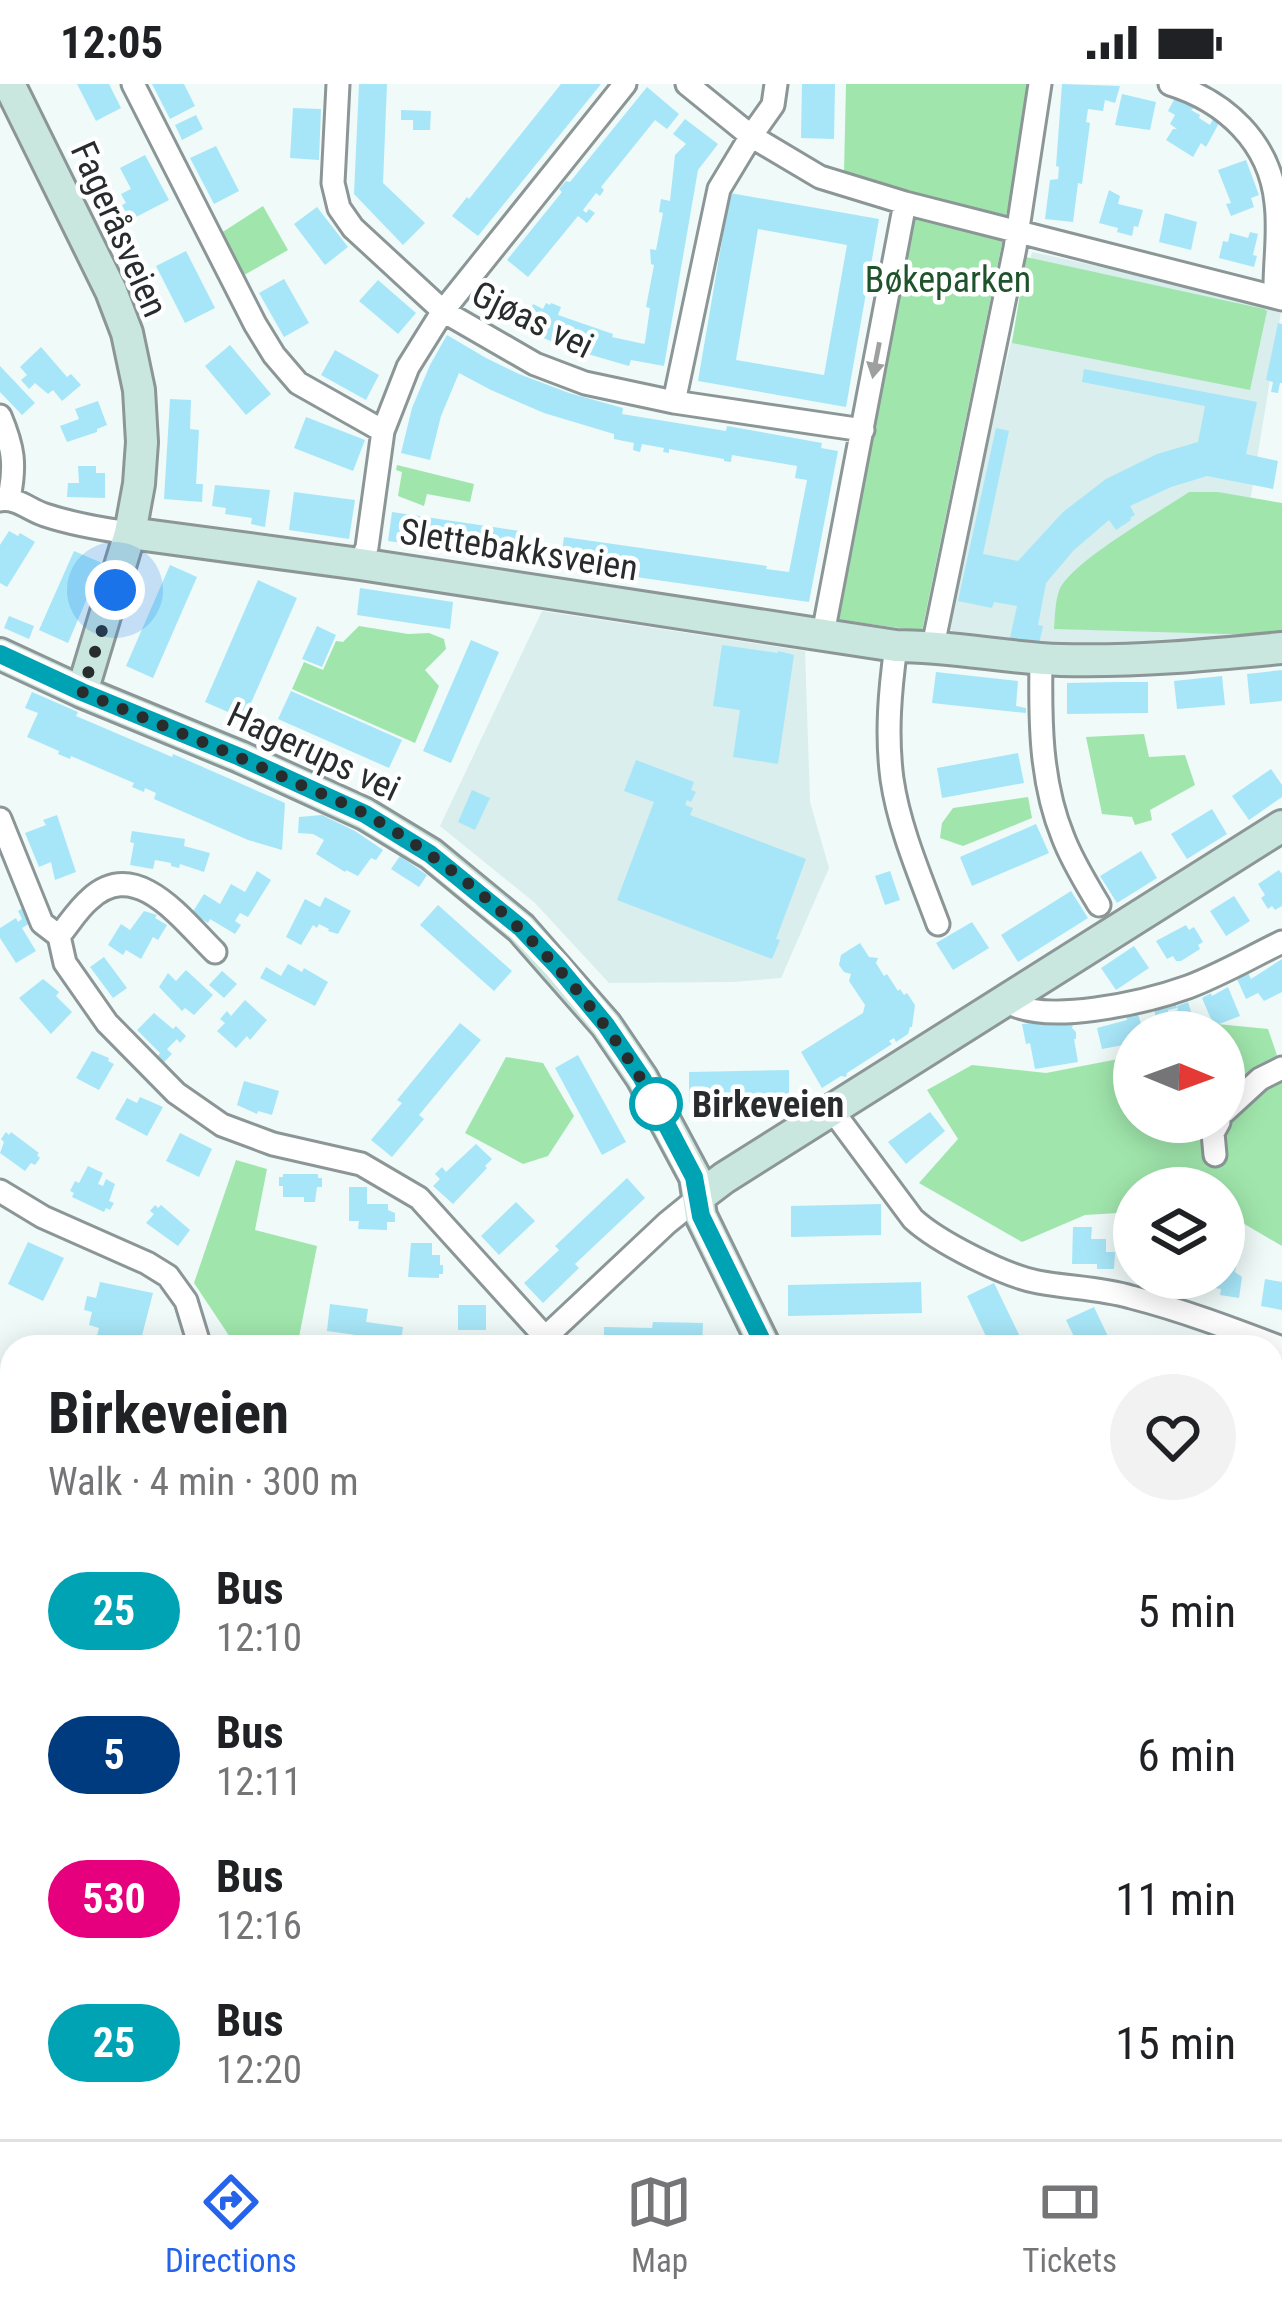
<!DOCTYPE html>
<meta charset="utf-8">
<style>
body{margin:0;font-family:"Roboto Condensed",sans-serif;background:#f2f2f2;color:#202124;height:100vh;display:flex;flex-direction:column;font-size:45px;white-space:nowrap}
*{box-sizing:border-box;margin:0}
p{font-size:39px;color:#757577}
.icon{flex:none;width:66px;height:66px;fill:none;stroke:currentColor;stroke-width:2;stroke-linecap:round;stroke-linejoin:round}
.map{position:relative;flex:1;overflow:hidden}
.sheet{position:absolute;left:0px;top:1251px;width:1284px;height:804px;display:flex;flex-direction:column;background:#fff;border-radius:36px 36px 0 0;box-shadow:0 6px 30px #0003}
.sheet>*{flex:none}
.badge{padding:0 24px;border-radius:39px;font-size:42px;line-height:78px}
.needle{width:78px;rotate:91deg}
.buttons{position:absolute;left:1113px;top:927px;display:grid;gap:24px}
.buttons a{display:grid;place-items:center;width:132px;height:132px;border-radius:50%;background:#fff;box-shadow:0 6px 30px #0003;font-size:60px}
.you{position:absolute;width:60px;height:60px;margin:-30px;border:9px solid #fff;border-radius:50%;background:#1a73e8;box-shadow:0 0 0 18px #1a73e833}
.map>.badge{position:absolute;translate:-50% -50%;box-shadow:0 0 0 6px #fff}
.round{display:grid;place-items:center;flex:none;width:126px;height:126px;border-radius:63px;background:#f2f2f2}
.head{display:flex;align-items:center;justify-content:space-between;height:204px;padding:0 48px}
h1{font-size:57px;font-weight:700;line-height:90px}
ul{padding:0;list-style:none}
li{display:flex;align-items:center;gap:36px;height:144px;padding:0 48px}
li div{flex:1}
li b{display:block;font-size:45px}
li em{font-style:normal}
li .badge{min-width:132px;font-weight:700;text-align:center}
.status{display:flex;justify-content:space-between;align-items:center;height:84px;padding:0 60px;background:#fff;direction:ltr}
.status svg{height:33px;fill:currentColor}
.tabs{display:flex;justify-content:space-around;align-items:center;height:168px;border-top:3px solid #e0e0e0;background:#fff;font-size:33px;color:#757577}
.tabs a{display:grid;justify-items:center;gap:6px}
.tabs .selected{color:#2563eb}
.map>svg:first-child{display:block}
</style>
<div class="status"><b>12:05</b><svg viewBox="0 0 49 12"><path d="M0 12V9h3v3zM5 12V6h3v6zM10 12V3h3v9zM15 12V0h3v12zM26 1h20v11H26zM47 4h2v5h-2z"/></svg></div>
<div class="map">
<svg width="1282" height="2055" viewBox="0 0 1282 2055">
<rect width="100%" height="100%" fill="#effaf9"/>
<path fill="#d9eeed" d="M1032 168 1282 222 1228 553 1169 562 987 559 945 544Z
M542 527 805 567 810 718 829 784 781 894 732 898 609 899 535 819 440 742Z
M357 2043H932V2055H357Z"/>
<path fill="#a0e6ac" d="M846 0H1030L1024 70 1006 131 914 110 844 88Z
M263 122 288 166 239 194 218 151Z
M914 132 1003 155 922 547 839 536Z
M1026 173 1264 225 1267 227 1250 306 1012 259Z
M397 381 474 400 470 418 427 410 424 422 398 412 402 388 396 386Z
M1189 408H1218L1282 419V547L1259 551 1054 545C1055 533 1055 518 1059 507 1069 479 1161 427 1189 408Z
M359 542 408 550 429 549 444 555 446 565 425 586 439 602 415 659 292 605 304 578 323 586 336 557 343 558Z
M1144 650 1149 673 1185 671 1195 701 1150 726 1152 736 1135 741 1132 733 1102 730 1086 653Z
M1028 713 1032 734 963 762 940 754 942 739 953 724Z
M1207 939 1268 945 1282 986V1162L1224 1128V1104H1134V1128L1085 1131 1022 1158 919 1099 958 1055 927 1006 972 981 1046 989 1134 972V1038H1224V948H1192Z
M506 973 543 979 574 1032 548 1072 523 1080 465 1049Z
M236 1076 267 1085 255 1146 317 1162 297 1263 236 1262 194 1199Z
M1272 1765 1282 1766V1918L1272 1917Z"/>
<path fill="#a7e6f8" fill-rule="evenodd" d="M77 0H109L121 24 96 37Z
M152 0H184L195 22 170 35Z
M359 0H387L383 99 425 139 403 161 354 110Z
M561 0H601L478 152 452 132 467 113 469 115Z
M802 0H835L834 55 801 54Z
M1062 0 1120 2 1115 19 1105 16 1103 27 1088 25 1086 38 1090 39 1082 100 1078 99 1073 138 1045 135 1050 96 1058 95 1059 83 1056 82Z
M647 3 679 30 667 45 655 36 601 103 604 106 600 112 596 109 583 126 586 129 589 125 595 129 587 139 578 132 528 193 507 176 562 108 559 105 566 97 570 98Z
M1178 8 1199 20 1191 26 1200 31 1199 34 1210 41 1213 35 1219 39 1206 63 1201 59 1193 73 1166 56 1173 45H1177L1170 40 1175 31 1168 27Z
M1122 10 1156 18 1150 46 1115 41Z
M293 24 321 25 319 76 290 74Z
M401 26 431 27 430 46H413V36H401Z
M196 31 203 45 182 56 175 41Z
M685 35 718 60 698 86 664 282 631 276 629 282 567 264 525 246 533 220 543 225 546 219 550 221 551 219 561 223 558 231 613 250 612 253 644 260 645 258 650 224 646 223 654 181 651 180 650 165 656 166 663 129 659 128 661 115 670 117 675 71 686 60 673 50Z
M216 62 239 107 214 120 190 74Z
M145 71 169 116 134 134 132 130 128 132 122 121 126 119 121 110 131 105 120 84Z
M1246 76 1259 111 1251 114 1254 123 1231 132 1226 120 1231 119 1218 86Z
M1109 106 1120 112 1118 120 1143 126 1138 143 1134 142 1132 152 1117 148 1118 144 1099 139Z
M730 109 879 135 846 323 698 297ZM758 145 847 161 824 291 736 276Z
M317 123 348 163 325 181 294 140Z
M1165 129 1197 138 1191 166 1159 158Z
M1250 148 1258 150 1253 171 1257 172 1254 183 1219 174 1223 157 1228 158 1230 149 1248 154Z
M186 167 215 224 185 239 156 182Z
M284 195 309 239 284 253 259 209Z
M378 196 416 229 398 250 359 217Z
M1278 239 1282 240V299H1280L1278 309 1271 308 1273 298 1266 296Z
M447 251 486 274 519 290 569 309 623 324 622 330 726 347 727 342 822 359 821 364 838 367 809 518 560 482 564 453 767 482 766 485 789 488 807 396 795 394 797 382 732 371 731 378 724 377V375L669 365V369L663 368 664 364 642 360 640 368 633 366 634 359 614 355V350L544 329 491 306 459 289 441 332 430 376 401 369 412 324 430 281Z
M230 261 271 310 246 331 205 282Z
M41 263 67 293 71 290 81 301 62 317 53 306 48 310 35 299 29 305 21 296 27 291 20 283Z
M335 266 379 291 366 316 321 291Z
M0 282 35 319 22 331 0 308Z
M1084 285 1257 318 1246 370 1278 377 1273 405 1207 392 1171 403 1130 422 1135 431 1130 434 1131 436 1116 446 1109 436 1074 466 1046 499 1038 541 1043 542 1039 560 1010 554 1017 522 994 518 992 524 958 517 996 344 1009 347 983 470 1018 477 1063 428 1106 395 1157 370 1198 358 1205 322 1082 298Z
M170 315 191 316 190 345 199 346 196 400H203L202 418 164 415Z
M98 317 107 341 97 345V348L67 358 60 342 79 335 75 325Z
M306 333 365 356 353 387 294 364Z
M78 382H96V389H105V414L67 413 68 399H79Z
M215 401 270 406 265 443 251 440 252 434 225 430 226 424 212 422Z
M294 408 355 416 349 455 289 446Z
M392 428 526 448 522 476 388 457Z
M9 447 18 452 20 449 35 458 7 503 0 499V461Z
M74 467 102 479 68 559 39 546Z
M170 481 197 493 153 594 126 582Z
M258 496 297 514 244 635 205 618Z
M360 504 453 518 450 545 357 531Z
M9 532 34 542 29 555 4 544Z
M317 542 336 551 322 583 302 575Z
M471 556 499 568 451 679 423 667Z
M722 561 778 569V567L794 571 778 680 733 673 740 626 713 622Z
M1282 586V617L1250 620 1247 590Z
M936 588 1018 597 1016 622 1026 624V629L932 619Z
M1222 592 1225 621 1177 625 1174 597Z
M1120 598H1148V629L1067 630V599Z
M291 607 402 656 389 684 278 635Z
M32 608 78 628 76 632 172 673 173 670 285 719 282 766 248 756 154 715 156 709 145 704 144 708 132 703 134 699 71 672 70 675 58 670 59 667 27 653 38 629 25 624Z
M1018 669 1024 699 942 714 937 684Z
M636 676 694 698 691 706 696 708 691 718 687 716 685 721 693 724 690 731 806 775 776 855 780 856 772 875 617 816 654 718 624 707Z
M1271 685 1282 701V713L1249 736 1232 712Z
M472 706 490 714 475 746 458 738Z
M1212 725 1227 750 1187 775 1171 750Z
M57 731 76 788 55 796 51 778 39 783 25 749 46 741 43 736Z
M322 731 355 747 383 766 376 776 371 774 358 792 346 786 345 788 316 770 324 756 313 750 298 749 299 733Z
M1036 740 1049 769 972 802 960 773Z
M132 747 185 755 184 762 210 769 204 788 180 780 179 784 171 782V779L155 776 153 785 130 781 134 759 130 758Z
M1141 767 1157 794 1117 819 1100 792Z
M400 772 427 791 419 803 391 785Z
M1279 786 1282 790V822L1275 826 1272 822 1268 825 1261 814 1265 811 1258 800Z
M257 787 271 796 248 833 240 829 235 837 241 841 235 850 210 835 208 839 192 829 204 810 220 820 231 800 245 808Z
M890 787 900 816 885 821 875 792Z
M1071 807 1088 834 1018 878 1001 851Z
M1234 812 1250 837 1226 852 1210 827Z
M325 813 351 827 338 850 328 847 329 845 319 840 317 844 313 841 301 861 286 853 305 815 320 823Z
M438 821 512 887 494 907 420 841Z
M26 822 35 836 22 844 36 867 16 879 0 854V844L16 834 18 838 22 835 18 827Z
M144 827 157 831 155 834 167 841 158 856 153 853 141 875 126 866 123 871 108 861 121 840 130 846Z
M972 838 989 864 953 886 936 859Z
M1186 841 1189 846 1194 843 1203 858 1198 861 1200 865 1181 877H1176L1173 872 1167 875 1156 857Z
M860 859 869 873 878 874 876 879 884 892 887 890 898 907 900 905 904 911 907 909 915 921 912 943H910L908 950 896 958 894 954 889 957 892 960 847 989 846 993 841 992 822 1004 801 968 863 929 865 921 849 897 851 890 844 888 839 881 841 871Z
M1134 862 1149 884 1116 906 1101 884Z
M104 873 127 904 113 914 90 883Z
M1282 875V908L1264 917 1258 909 1246 915 1237 895 1248 889 1251 895Z
M288 880 302 888 304 884 328 898 315 922 260 894 266 883 281 892Z
M186 886 213 911 194 931 185 924 182 927 159 903 168 889 176 897Z
M222 887 237 900 224 914 209 901Z
M43 895 59 908 56 912 72 928 51 950 19 914Z
M1228 903 1240 932 1214 942 1202 914 1211 909 1212 912Z
M1173 912 1177 924 1168 926V929L1178 926 1177 922 1188 918 1196 944 1187 948H1158L1153 918Z
M245 916 267 936 250 956 247 952 236 964 217 947 225 939 220 935 227 927 231 932Z
M1136 925 1144 948H1134V959L1102 965 1097 944 1127 936 1125 928Z
M154 929 173 945 176 942 186 952 180 959 177 955 167 965 172 970 164 978 158 972 160 969 137 946Z
M1074 937 1072 944 1076 948V955H1074L1078 978 1035 985 1030 959 1026 960 1022 940Z
M460 939 481 956 419 1031 424 1035 392 1073 371 1056 402 1019 397 1016Z
M92 967 109 974 108 977 114 980 99 1006 76 994Z
M578 971 626 1058 602 1071 555 984Z
M789 986V1017L689 1019V988Z
M244 997 279 1007 272 1031 258 1027 257 1030 237 1021Z
M140 1013 163 1023 147 1052 115 1035 127 1014 137 1019Z
M930 1028 945 1047 906 1080 888 1058Z
M6 1048 9 1051 11 1048 39 1069 37 1071 40 1074 35 1081 31 1079 25 1087 0 1069 4 1058 1 1055Z
M180 1049 212 1065 199 1093 166 1077Z
M476 1060 492 1075 485 1082 487 1084 453 1120 433 1102 440 1095 435 1090 442 1083 446 1088Z
M88 1082 103 1089 98 1100 103 1102 106 1095 115 1100 109 1117 114 1119 110 1126 106 1124 104 1128 72 1113 74 1109 70 1107 75 1097 79 1099Z
M283 1090H318V1094H322V1103H317L315 1118H304V1113H283V1102H279V1093H283Z
M627 1094 645 1114 575 1180 579 1184 543 1219 524 1199 559 1166 555 1162Z
M349 1103H367V1120H388V1126L395 1129V1138H387V1146L358 1145 359 1137H349Z
M516 1118 535 1137 499 1171 481 1152Z
M881 1120V1151L791 1153V1122Z
M155 1121 158 1124 161 1121 190 1146 178 1162 146 1139 154 1130 150 1127Z
M1073 1143H1092L1091 1155H1106V1168H1115L1114 1185H1097V1180H1072Z
M28 1158 64 1174 43 1217 8 1200Z
M411 1159H432V1171H440V1181H443V1190H439V1194L408 1193Z
M1224 1175 1237 1177 1235 1188 1242 1193 1239 1214 1220 1211 1221 1205 1203 1202 1204 1194H1224Z
M1265 1195 1282 1198V1226L1261 1222Z
M100 1198 153 1209 139 1263H94L99 1244 89 1241 92 1228 84 1226 87 1212 96 1214Z
M921 1198 922 1229 788 1232V1201Z
M994 1199 1025 1263H991L967 1212Z
M330 1220 368 1225 366 1238 403 1243 400 1263H362L363 1252 327 1247Z
M458 1221H486V1246H458Z
M1094 1223 1113 1263H1079L1066 1236Z
M653 1238 703 1239 702 1263H604V1243L652 1244Z
M0 1294 12 1296V1327L0 1325Z
M0 1845H12V1979L9 2006 12 2007V2017H8L5 2047 0 2046Z
M115 2043H148L145 2055H114Z
M422 2043H571L570 2055H421Z
M847 2043H899V2051L847 2055Z
M997 2043H1024L1030 2045 1031 2049 1024 2051V2055H997Z"/>
<g fill="none" stroke-linecap="round" stroke-linejoin="round">
<defs>
<path id="street" d="M133 0 255 240 274 271 298 299 383 347
M338 0 333 99 339 124 353 144 443 227 535 280 585 299 674 318 863 346
M687 0 751 52 820 93 905 119 1282 215
M1170 0C1225 17 1270 58 1276 119 1280 150 1274 181 1275 213
M674 318 719 105 751 52 773 21 776 0
M0 332C13 363 16 380 9 414
M0 416C17 413 29 426 45 431 72 440 101 445 130 449
M360 480 367 463 383 347 408 283 443 227 625 0
M823 550 905 119
M896 562C890 606 886 650 892 695 899 744 921 794 938 840
M933 562 1015 164 1040 0
M1041 575C1040 635 1040 697 1063 753 1072 777 1086 799 1099 821
M0 735 42 839 59 852
M215 868C183 837 137 772 90 815 78 825 69 840 59 852L65 879 107 939 176 1009 222 1041 273 1060 361 1080 419 1114 545 1253
M1005 916C1042 943 1146 918 1188 903 1220 891 1251 873 1282 858
M832 1026 913 1135C938 1158 1005 1192 1038 1198 1069 1204 1100 1204 1131 1213 1182 1226 1232 1245 1282 1264
M1224 1028 1260 995 1282 984
M1215 1071 1213 1049 1219 1038
M0 1107 43 1133 147 1179 168 1192 186 1217 200 1263
M536 1262 667 1139 699 1113
M0 1355 12 1354
M0 1549 12 1556
M1279 1607H1282
M0 1683H12
M0 1821H12
M189 2043V2055"/>
<path id="secondary" d="M9 0 111 207 127 249 139 306 142 358 139 400 130 449 82 608
M130 449 360 480 896 562C952 562 1006 574 1061 576 1135 578 1209 571 1282 564
M0 570 82 608 240 673 365 730 431 770 521 844 606 941 642 994 695 1093 701 1132 765 1263
M699 1113 724 1094 1282 742
M1272 1720 1282 1721
M956 2043V2055"/>
<path id="primary" d="M1272 1413H1282
M0 1753H12"/>
</defs>
<use href="#street" stroke="#8c9696" stroke-width="27"/>
<use href="#secondary" stroke="#8c9696" stroke-width="36"/>
<use href="#primary" stroke="#d4d5d5" stroke-width="39"/>
<use href="#street" stroke="#fff" stroke-width="21"/>
<use href="#secondary" stroke="#c9e7de" stroke-width="30"/>
<use href="#primary" stroke="#92cebd" stroke-width="33"/>
</g>
<defs><path id="oneway-solid" d="M-6-.8H1V-3.2L6.5 0L1 3.2V.8H-6Z" transform="scale(3)"/></defs>
<use fill="#9ea0a0" href="#oneway-solid" transform="translate(876 276) rotate(101)"/>
<g fill="none" stroke-linecap="round" stroke-linejoin="round">
<defs>
<path id="line" d="M0 570 82 608 240 673 365 730 430 770 521 844 558 883 606 941 642 994 694 1093 701 1132 765 1263"/>
</defs>
<use href="#line" stroke="#fff" stroke-width="27"/>
<use href="#line" stroke="#00a3b4" stroke-width="18"/>
<path stroke="#282c2c" stroke-width="12" stroke-dasharray="0 21.6" d="M115 506 82 608C153 638 225 666 294 698 319 709 346 719 369 732 492 802 588 902 656 1020"/>
</g>
<circle fill="#fff" stroke="#00a3b4" stroke-width="6" cx="656" cy="1020" r="24"/>
<g text-anchor="middle" stroke-width="9" stroke-linejoin="round" paint-order="stroke">
<g font-size="36" fill="#282c2c" stroke="#fff">
<text transform="translate(120 145) rotate(66)" y="13">Fageråsveien</text>
<text transform="translate(533 235) rotate(26)" y="13">Gjøas vei</text>
<text transform="translate(519 465) rotate(9)" y="13">Slettebakksveien</text>
<text transform="translate(314 667) rotate(25)" y="13">Hagerups vei</text>
</g>
<g font-size="36" fill="#1f532c" stroke="#fff">
<text x="948" y="208">Bøkeparken</text>
</g>
<g font-size="36" font-weight="bold" fill="#282c2c" stroke="#fff" text-anchor="start">
<text x="692" y="1033">Birkeveien</text>
</g>
</g>
</svg>
<div class="buttons">
<a><svg class="needle" viewBox="-14 -14 28 28"><path d="M0-13l5 13h-10z" fill="#e53935"/><path d="M0 13l5-13h-10z" fill="#757577"/></svg></a>
<a><svg class="icon" aria-label="layers" viewBox="0 0 24 24"><path d="M12 4l9 5-9 5-9-5zM3 14l9 5 9-5"/></svg></a>
</div>
<div class="you" style="left:115px;top:506px"></div>
<section class="sheet">
<div class="head"><div><h1>Birkeveien</h1><p>Walk · 4 min · 300 m</p></div><a class="round"><svg class="icon" aria-label="heart" viewBox="0 0 24 24"><path d="M12 20l-8-8c-3-5 5-10 8-4 3-6 11-1 8 4z"/></svg></a></div>
<ul>
<li><span class="badge" style="background:#00a3b4;color:#fff">25</span><div><b>Bus</b><p>12:10</p></div><em>5 min</em></li>
<li><span class="badge" style="background:#003b80;color:#fff">5</span><div><b>Bus</b><p>12:11</p></div><em>6 min</em></li>
<li><span class="badge" style="background:#e6007e;color:#fff">530</span><div><b>Bus</b><p>12:16</p></div><em>11 min</em></li>
<li><span class="badge" style="background:#00a3b4;color:#fff">25</span><div><b>Bus</b><p>12:20</p></div><em>15 min</em></li>
</ul>
</section>
</div>
<nav class="tabs">
<a class="selected"><svg class="icon" aria-label="directions" viewBox="0 0 24 24"><path d="M12 3l9 9-9 9-9-9zM9 14v-3h6M13 9l2 2-2 2"/></svg>Directions</a>
<a><svg class="icon" aria-label="map" viewBox="0 0 24 24"><path d="M3 6l6-2 6 2 6-2v14l-6 2-6-2-6 2zM9 4v14M15 6v14"/></svg>Map</a>
<a><svg class="icon" aria-label="tickets" viewBox="0 0 24 24"><path d="M3 7h18v10H3zM15 7v10"/></svg>Tickets</a>
</nav>
